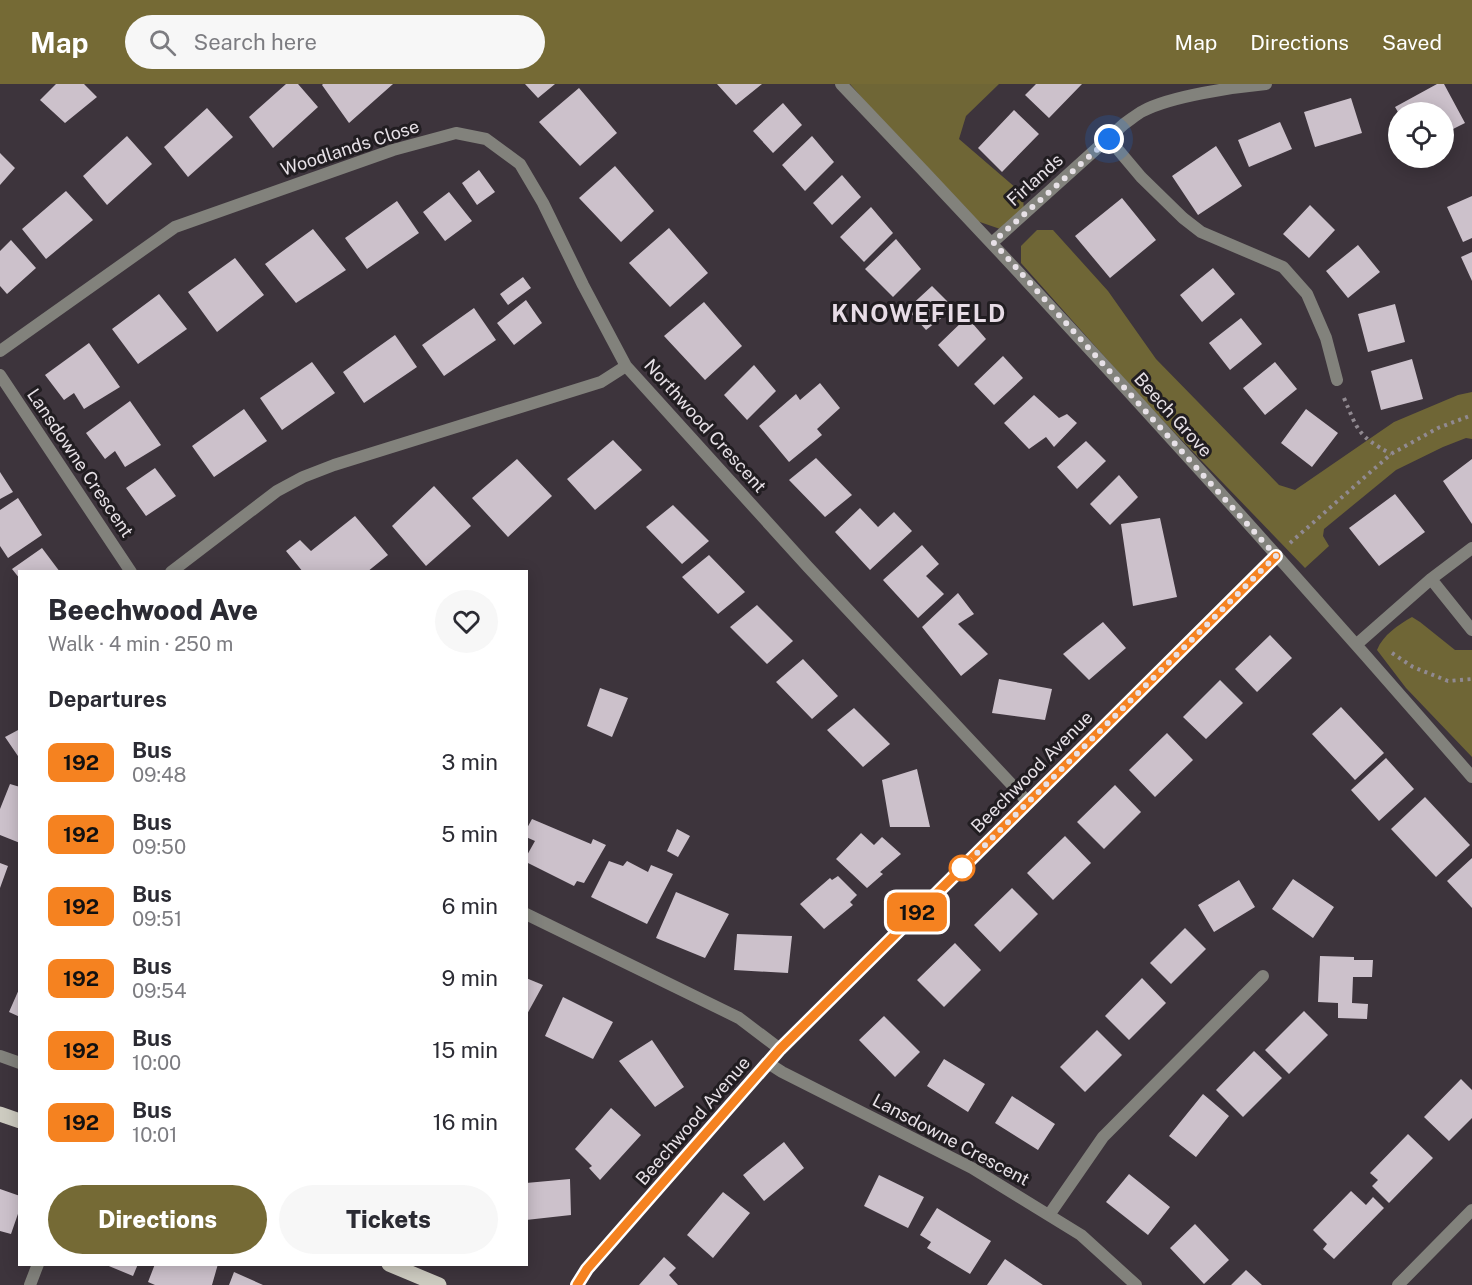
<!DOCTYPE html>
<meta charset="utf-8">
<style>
body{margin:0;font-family:"Public Sans",sans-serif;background:#f7f7f7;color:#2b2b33;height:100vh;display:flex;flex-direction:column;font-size:22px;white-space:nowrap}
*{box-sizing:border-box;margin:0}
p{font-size:20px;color:#7c7c81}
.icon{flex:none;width:33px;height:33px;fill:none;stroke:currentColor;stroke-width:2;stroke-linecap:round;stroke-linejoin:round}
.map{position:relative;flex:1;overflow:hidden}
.details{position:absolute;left:18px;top:486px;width:510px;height:696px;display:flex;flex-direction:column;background:#fff;border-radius:0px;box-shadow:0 3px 15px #0003}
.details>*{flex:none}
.badge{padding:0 12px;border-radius:9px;font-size:21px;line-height:39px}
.buttons{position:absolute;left:1388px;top:18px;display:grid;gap:12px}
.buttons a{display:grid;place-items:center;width:66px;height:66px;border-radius:50%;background:#fff;box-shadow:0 3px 15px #0003;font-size:30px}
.you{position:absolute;width:30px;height:30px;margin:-15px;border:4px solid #fff;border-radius:50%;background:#1a73e8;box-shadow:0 0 0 9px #1a73e833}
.map>.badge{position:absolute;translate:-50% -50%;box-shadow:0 0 0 3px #fff}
h2{padding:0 30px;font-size:22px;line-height:54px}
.round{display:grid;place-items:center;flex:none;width:63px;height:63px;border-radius:32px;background:#f7f7f7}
.head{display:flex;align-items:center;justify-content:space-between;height:102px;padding:0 30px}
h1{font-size:28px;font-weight:800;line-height:45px}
.cta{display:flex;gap:12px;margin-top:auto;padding:12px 30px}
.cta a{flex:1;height:69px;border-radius:36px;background:#756a35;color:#fff;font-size:24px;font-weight:800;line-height:69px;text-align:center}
.cta a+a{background:#f7f7f7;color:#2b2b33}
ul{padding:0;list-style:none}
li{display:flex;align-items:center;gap:18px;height:72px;padding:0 30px}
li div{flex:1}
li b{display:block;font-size:22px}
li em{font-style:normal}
li .badge{min-width:66px;font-weight:700;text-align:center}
header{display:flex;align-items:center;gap:36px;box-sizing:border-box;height:84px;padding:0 30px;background:#756a35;color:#fff}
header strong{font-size:28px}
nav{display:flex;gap:33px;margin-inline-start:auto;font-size:21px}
.search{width:420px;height:54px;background:#f7f7f7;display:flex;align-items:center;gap:15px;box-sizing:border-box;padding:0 21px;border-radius:33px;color:#7c7c81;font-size:22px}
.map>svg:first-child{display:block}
</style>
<header>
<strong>Map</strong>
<div class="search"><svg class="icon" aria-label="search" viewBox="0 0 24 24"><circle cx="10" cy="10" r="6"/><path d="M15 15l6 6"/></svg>Search here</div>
<nav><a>Map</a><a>Directions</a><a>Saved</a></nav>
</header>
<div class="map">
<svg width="1472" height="1201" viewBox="0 0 1472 1201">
<rect width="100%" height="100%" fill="#3d343c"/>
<path fill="#6f6636" d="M850 0H999L966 32 959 55 1023 110 1024 130 1003 146 977 137 920 81Z
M1037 146H1053L1108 207 1156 275 1279 401 1295 406 1394 338 1458 311 1472 308V355L1466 354 1443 363 1396 386 1324 445 1323 452 1329 462 1305 484 1145 318 1021 179V162Z
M1412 533 1420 538 1455 566H1472V673L1406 604 1377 566C1383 551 1398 541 1412 533Z"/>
<path fill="#ccc1cb" d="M56 0H84L97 13 65 39 40 16Z
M286 0H298L318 23 273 64 249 33Z
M323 0H393L349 39 322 1Z
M525 0H555L538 14Z
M717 0H762L736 21Z
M1036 0H1082L1049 34 1025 11Z
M1437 0H1444L1465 39 1443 50V28H1398L1395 23Z
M579 4 617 49 580 82 539 38Z
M1351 14 1362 49 1315 63 1304 28Z
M783 19 802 41 773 69 753 47Z
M207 24 233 53 188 93 164 63Z
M1014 26 1039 50 1002 88 978 64Z
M1280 38 1292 65 1249 83 1238 56Z
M127 52 152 80 107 121 83 92Z
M812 52 834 78 805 107 782 81Z
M1216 62 1242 102 1198 131 1172 92Z
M0 69 15 84 0 101Z
M615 82 654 127 621 158 579 114Z
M479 86 495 108 477 121 462 99Z
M842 91 861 113 832 141 813 119Z
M66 107 93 136 46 175 22 145Z
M449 108 472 137 445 157 423 128Z
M1472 112V154L1463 158 1447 123Z
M1122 114 1156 156 1110 194 1075 152Z
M397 117 419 149 367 185 345 154Z
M1310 121 1335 146 1309 174 1283 150Z
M871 123 893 149 864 178 840 153Z
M669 144 708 189 670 223 629 179Z
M313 145 346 186 296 219 265 180Z
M896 155 921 185 893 213 865 185Z
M11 156 36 184 7 210 0 202V167Z
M1358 161 1380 188 1348 214 1326 187Z
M1472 168V197L1461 173Z
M235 174 264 211 217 248 188 208Z
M1213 184 1235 210 1202 238 1180 211Z
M523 193 531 204 508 221 500 210Z
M932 202 954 224 926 246 907 225Z
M159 210 187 245 138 280 112 245Z
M526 216 542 239 514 261 497 239Z
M704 218 742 262 705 296 664 252Z
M1395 220 1405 258 1368 268 1358 230Z
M474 224 496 256 444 292 422 261Z
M967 233 986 255 958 283 938 261Z
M1241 234 1262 260 1230 286 1209 259Z
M395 251 417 283 364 319 343 288Z
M89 259 120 303 84 325 74 309 64 316 45 291Z
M1003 272 1023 294 994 321 974 300Z
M1412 275 1423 315 1381 326 1371 287Z
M312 278 335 309 282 346 260 314Z
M1275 278 1297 305 1265 331 1243 304Z
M754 281 776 307 747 336 724 311Z
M820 299 840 324 817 345 822 351 789 378 759 342 796 310 800 316Z
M1034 311 1059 334 1067 330 1077 339 1054 363 1046 353 1029 365 1004 339Z
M130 317 161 361 125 383 115 367 105 375 86 349Z
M244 325 267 357 214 393 192 362Z
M1306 325 1338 349 1312 383 1281 359Z
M613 356 642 386 595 426 567 395Z
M1086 357 1106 377 1077 405 1057 383Z
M816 374 852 411 825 433 789 396Z
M517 375 552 412 508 453 472 414Z
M1472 375V440L1443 397Z
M155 384 176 412 146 432 126 404Z
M0 388 13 408 0 415Z
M1119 391 1138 413 1110 441 1090 420Z
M434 402 471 442 426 482 392 442Z
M1395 410 1425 448 1379 482 1349 444Z
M18 414 42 451 8 474 0 462V426Z
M673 421 709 457 682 480 646 443Z
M860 424 878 443 894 428 912 447 870 486 835 448Z
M355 432 388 471 367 488H303L286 467 300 456 311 467Z
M1160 434 1177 513 1133 522 1121 440Z
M922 461 939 480 926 492 944 510 918 534 883 496Z
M42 464 60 488H20V495L12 485Z
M709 471 745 508 718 530 682 493Z
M958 509 974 530 958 540 988 570 961 592 922 543Z
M757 521 793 557 767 580 730 543Z
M1103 538 1126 564 1089 596 1063 570Z
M1270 551 1292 574 1257 608 1235 585Z
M803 575 838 612 812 635 776 598Z
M999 595 1052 605 1045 636 992 629Z
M1220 596 1243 619 1206 655 1183 633Z
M600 604 628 614 612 653 587 642Z
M1341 623 1384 669 1355 696 1312 650Z
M854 624 890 660 863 683 827 646Z
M20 645V675L5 653Z
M1167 649 1193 676 1155 713 1129 686Z
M1386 674 1414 705 1379 737 1351 706Z
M917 685 930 743H890L882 696Z
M10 700 20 703V759L0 751V725Z
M1115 701 1141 728 1104 765 1077 738Z
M1425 713 1470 761 1436 793 1391 745Z
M532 735 591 760 593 755 606 761 584 799 577 797 574 802 526 778V773L535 757 526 753V746Z
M677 745 690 752 678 773 667 767Z
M861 749 874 761 882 753 901 770 880 788 883 790 867 804 836 775Z
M1065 752 1091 779 1053 816 1027 789Z
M1472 774V824L1447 797Z
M609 777 623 782 627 777 648 788 651 781 673 790 647 840 591 813Z
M0 779 8 782 0 804Z
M838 792 857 811 850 818 853 821 824 845 800 820 830 794 832 796Z
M1293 795 1334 823 1313 854 1272 825Z
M1239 796 1255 823 1214 848 1198 821Z
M1012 804 1038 830 1000 868 974 841Z
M676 808 729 830 705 874 656 854Z
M1185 844 1206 865 1171 900 1150 879Z
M737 850 792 852 788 889 734 886Z
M955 859 981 886 944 923 917 896Z
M1320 872 1354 873V876H1373L1372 893H1353L1352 919 1368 920 1367 935 1338 934V919L1318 918Z
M526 894 543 901 526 932Z
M1142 894 1166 919 1129 956 1105 932Z
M20 903V933L9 928Z
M563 913 613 938 593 975 545 952Z
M1304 927 1328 951 1289 990 1265 966Z
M884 932 920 968 895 993 859 956Z
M1097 946 1122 971 1085 1008 1060 983Z
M652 956 684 1003 655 1023 619 977Z
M1254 967 1282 994 1243 1033 1216 1006Z
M944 975 985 1000 968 1028 927 1002Z
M1461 995 1472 1006V1034L1449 1057 1424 1033Z
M1203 1010 1229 1032 1196 1073 1169 1052Z
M1012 1012 1055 1040 1038 1066 995 1039Z
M611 1024 641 1051 600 1096 589 1084 592 1082 575 1065Z
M1408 1050 1433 1074 1389 1119 1372 1102 1378 1096 1370 1089Z
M784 1058 804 1084 764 1117 743 1091Z
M1129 1090 1170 1123 1148 1151 1106 1118Z
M879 1091 924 1113 908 1144 864 1122Z
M570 1095 571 1131 526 1136V1099Z
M0 1105 20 1112V1124L11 1150 0 1147Z
M1351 1107 1366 1121 1373 1113 1384 1124 1334 1175 1323 1165 1327 1160 1313 1146Z
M723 1108 750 1129 713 1174 687 1151Z
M937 1124 991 1157 970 1190 927 1164 931 1158 920 1151Z
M1195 1140 1229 1176 1204 1200 1170 1164Z
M664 1173 676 1184 669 1191 678 1201H639Z
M1005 1175 1043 1201H987Z
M104 1180H138L133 1192Z
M155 1180H218L212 1201H155L148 1198Z
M1246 1186 1262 1201H1231Z
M234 1188 263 1201H229Z"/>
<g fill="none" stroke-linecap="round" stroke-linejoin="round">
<path stroke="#918a91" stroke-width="4" stroke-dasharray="3 4.5" stroke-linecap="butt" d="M1344 314C1358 347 1358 352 1391 370
M1290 459 1391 370 1438 344 1472 331
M1392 569 1413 583 1448 597 1472 595"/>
<path stroke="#82827c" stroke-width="12" d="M841 0C1057 226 1267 457 1472 693
M1109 55 1141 93 1183 134 1201 148 1283 183 1307 210 1326 254 1337 296
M993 158 1124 40C1130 36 1137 30 1143 27 1171 12 1234 3 1266 0
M0 267 175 143 393 66 456 49 486 55 520 80 543 119 583 201 626 282
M0 291 131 488
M171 488 277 407 303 393 334 381 601 298 626 282 808 483 1028 718
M1431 495 1472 546
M1357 560 1431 495 1472 464
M526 830 739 934 780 965
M0 972 20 979
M768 979 782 988 972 1084 1081 1151 1136 1201
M1049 1131 1103 1053 1263 892
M30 1201 38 1180
M577 1201 587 1185 780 965 1276 472
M1398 1201 1472 1126"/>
<path stroke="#cdcbc0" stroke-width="15" d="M0 1030 20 1037
M389 1180 439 1201"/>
</g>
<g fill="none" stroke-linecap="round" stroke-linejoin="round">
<defs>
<path id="line" d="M577 1201 587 1185 780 965 1276 472"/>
</defs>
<use href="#line" stroke="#fff" stroke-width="14"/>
<use href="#line" stroke="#f58220" stroke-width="9"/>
<path stroke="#e7e1e7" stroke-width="6" stroke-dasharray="0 10.8" d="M962 784 1276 472 993 158 1109 55"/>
</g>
<circle fill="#fff" stroke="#f58220" stroke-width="3" cx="962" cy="784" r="12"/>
<g text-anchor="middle" stroke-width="6" stroke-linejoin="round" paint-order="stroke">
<g font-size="18" fill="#e7e1e7" stroke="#211d21">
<text transform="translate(350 64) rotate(-18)" y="6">Woodlands Close</text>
<text transform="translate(1035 96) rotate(-42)" y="6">Firlands</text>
<text transform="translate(1173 331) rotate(48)" y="6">Beech Grove</text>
<text transform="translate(705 342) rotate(48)" y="6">Northwood Crescent</text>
<text transform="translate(80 379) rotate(56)" y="6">Lansdowne Crescent</text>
<text transform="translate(1032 688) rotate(-45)" y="6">Beechwood Avenue</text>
<text transform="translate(693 1037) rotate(-49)" y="6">Beechwood Avenue</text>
<text transform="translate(951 1056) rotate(28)" y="6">Lansdowne Crescent</text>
</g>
<g font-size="24" font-weight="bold" letter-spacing="1.5" fill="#e7dce6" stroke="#211d21">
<text x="919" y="238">KNOWEFIELD</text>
</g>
</g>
</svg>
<div class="buttons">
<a><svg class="icon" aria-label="locate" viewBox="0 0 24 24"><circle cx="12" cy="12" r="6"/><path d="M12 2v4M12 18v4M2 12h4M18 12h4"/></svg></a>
</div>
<div class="you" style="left:1109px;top:55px"></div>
<b class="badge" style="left:917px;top:828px;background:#f58220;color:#111">192</b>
<section class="details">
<div class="head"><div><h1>Beechwood Ave</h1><p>Walk · 4 min · 250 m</p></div><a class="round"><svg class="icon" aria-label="heart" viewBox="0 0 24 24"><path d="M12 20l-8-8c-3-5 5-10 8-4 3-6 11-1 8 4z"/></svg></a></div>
<h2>Departures</h2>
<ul>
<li><span class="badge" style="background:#f58220;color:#111">192</span><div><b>Bus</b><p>09:48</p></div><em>3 min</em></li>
<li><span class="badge" style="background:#f58220;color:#111">192</span><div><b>Bus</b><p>09:50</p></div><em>5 min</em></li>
<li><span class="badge" style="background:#f58220;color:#111">192</span><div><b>Bus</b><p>09:51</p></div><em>6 min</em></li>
<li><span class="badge" style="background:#f58220;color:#111">192</span><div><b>Bus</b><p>09:54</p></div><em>9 min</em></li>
<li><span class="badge" style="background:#f58220;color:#111">192</span><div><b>Bus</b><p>10:00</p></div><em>15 min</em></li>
<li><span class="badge" style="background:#f58220;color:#111">192</span><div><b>Bus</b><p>10:01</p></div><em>16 min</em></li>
</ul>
<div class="cta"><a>Directions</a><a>Tickets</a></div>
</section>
</div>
